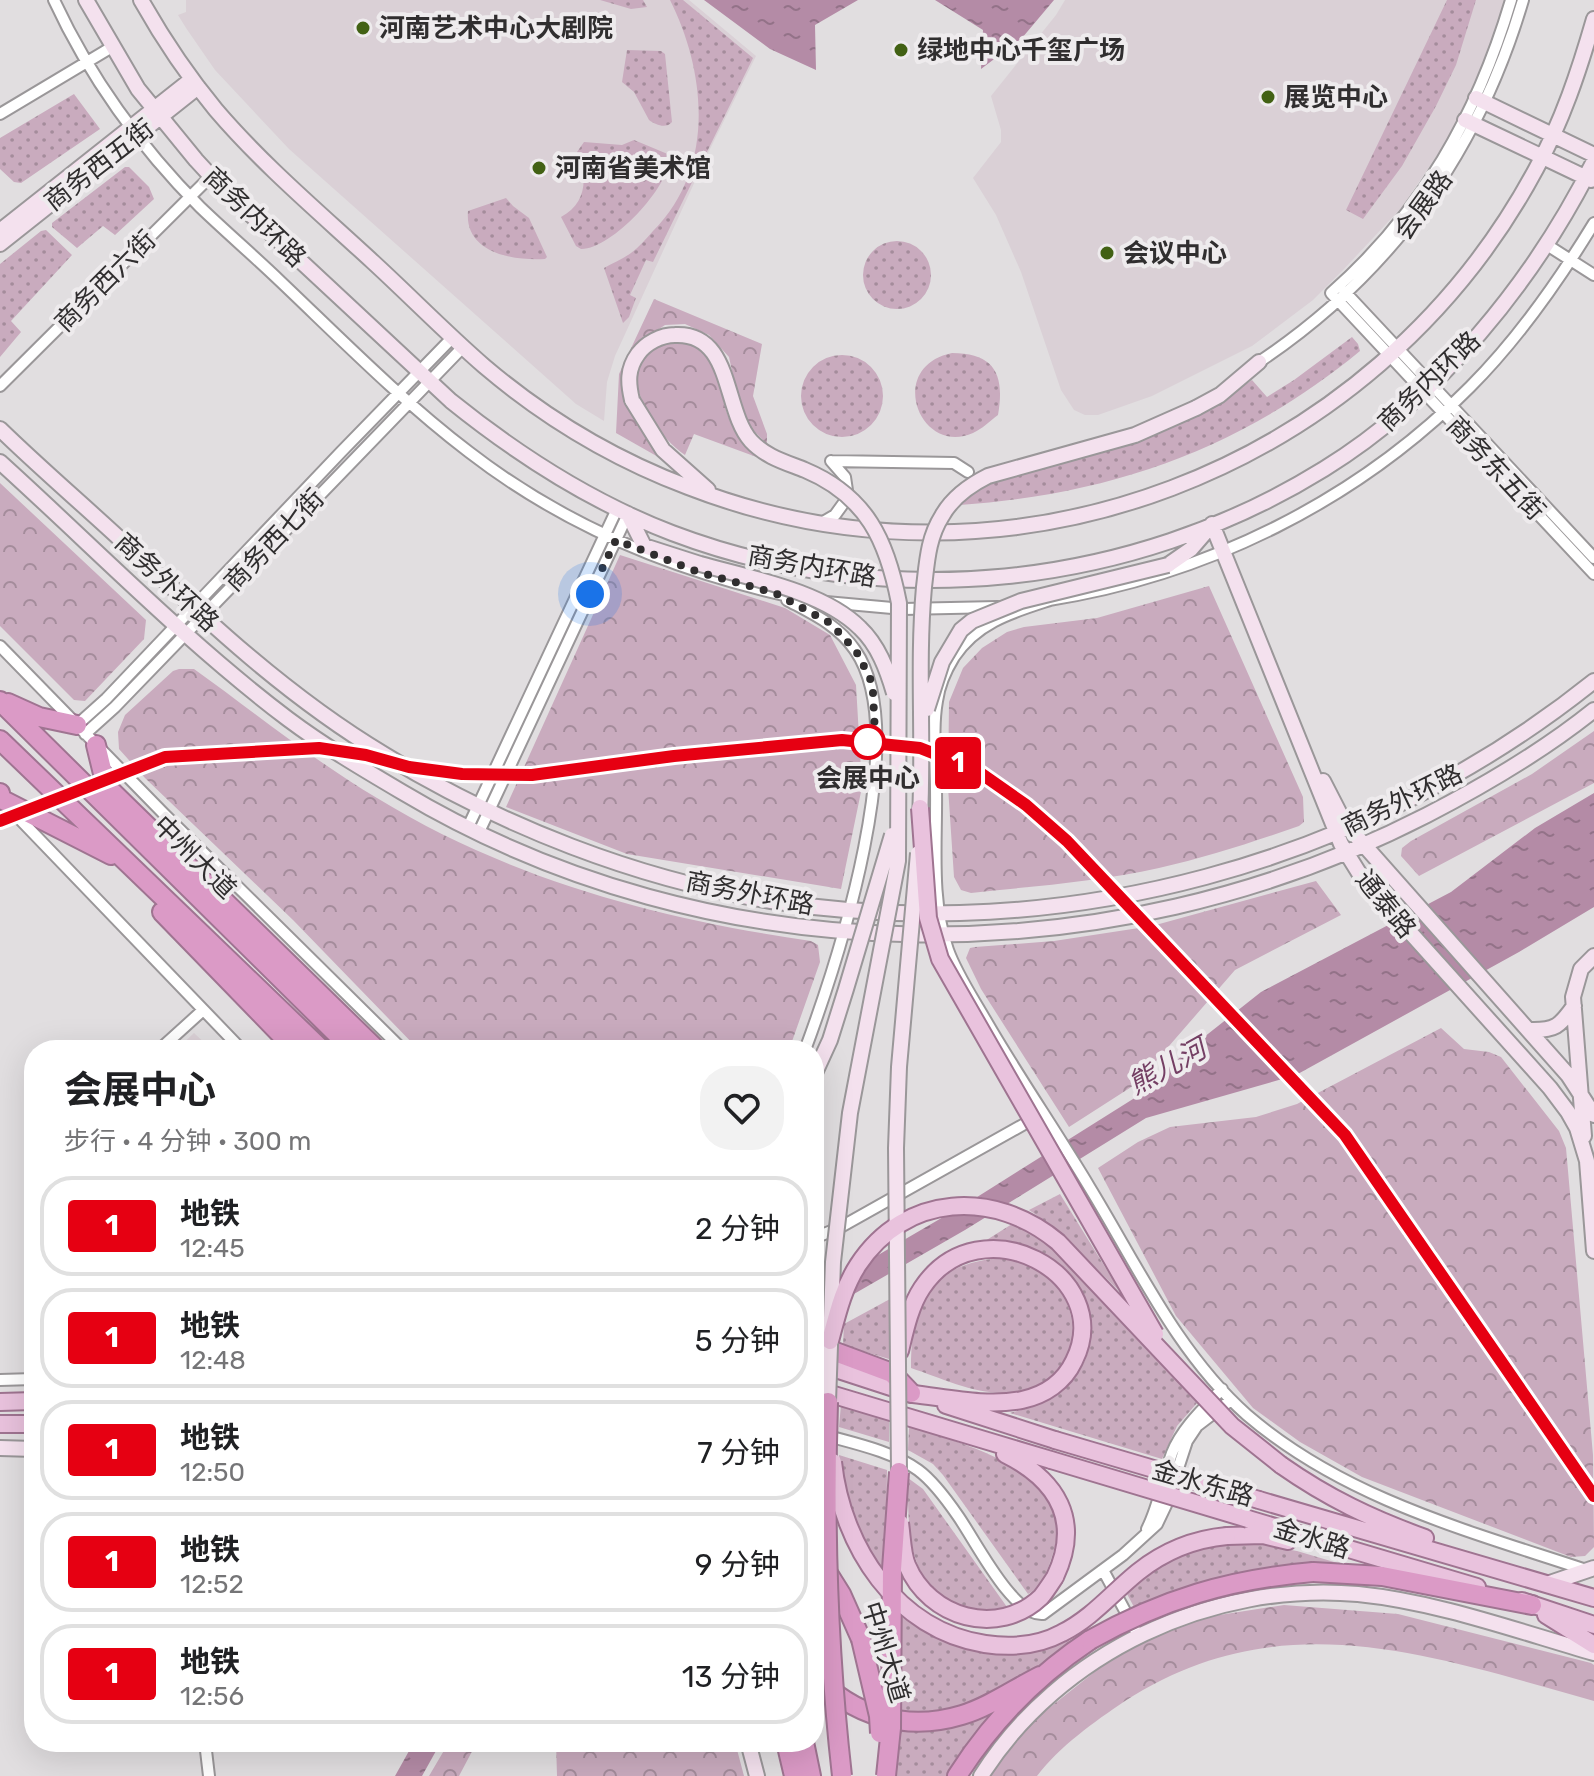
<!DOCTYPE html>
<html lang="zh">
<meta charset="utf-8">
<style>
body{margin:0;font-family:Rubik,"Noto Sans SC",sans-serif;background:#f2f2f2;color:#202124;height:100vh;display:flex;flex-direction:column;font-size:30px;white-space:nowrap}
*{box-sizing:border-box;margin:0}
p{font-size:26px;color:#757577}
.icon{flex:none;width:44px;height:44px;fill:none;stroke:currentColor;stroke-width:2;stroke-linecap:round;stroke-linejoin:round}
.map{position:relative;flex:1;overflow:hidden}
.details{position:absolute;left:24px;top:1040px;width:800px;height:712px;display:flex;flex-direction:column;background:#fff;border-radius:32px;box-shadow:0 8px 32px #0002}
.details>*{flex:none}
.badge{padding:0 16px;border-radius:6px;font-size:28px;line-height:52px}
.you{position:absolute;width:40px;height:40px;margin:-20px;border:6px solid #fff;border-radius:50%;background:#1a73e8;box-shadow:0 0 0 12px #1a73e833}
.map>.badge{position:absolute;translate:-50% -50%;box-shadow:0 0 0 4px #fff}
.round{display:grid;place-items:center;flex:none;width:84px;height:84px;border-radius:32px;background:#f2f2f2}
.overview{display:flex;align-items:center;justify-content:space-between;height:136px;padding:0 40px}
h1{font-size:38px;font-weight:700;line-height:60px}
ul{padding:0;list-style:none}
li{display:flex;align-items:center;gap:24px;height:100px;margin:0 16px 12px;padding:0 24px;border:4px solid #e0e0e0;border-radius:32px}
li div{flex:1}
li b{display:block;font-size:30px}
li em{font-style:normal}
li .badge{min-width:88px;font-weight:700;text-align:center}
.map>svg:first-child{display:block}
</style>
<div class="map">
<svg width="1594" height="1776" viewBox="0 0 1594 1776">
<defs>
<pattern id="grass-dots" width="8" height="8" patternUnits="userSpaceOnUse" patternTransform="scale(2)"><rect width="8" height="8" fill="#c9abbe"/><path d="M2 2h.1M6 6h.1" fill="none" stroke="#a48c9b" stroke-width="1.8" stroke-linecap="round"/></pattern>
<pattern id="park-crowns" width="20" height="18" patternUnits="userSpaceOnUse" patternTransform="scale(2)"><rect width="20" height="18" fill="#c9abbe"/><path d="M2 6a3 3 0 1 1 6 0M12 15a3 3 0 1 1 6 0" fill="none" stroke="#a48c9b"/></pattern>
<pattern id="water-ripples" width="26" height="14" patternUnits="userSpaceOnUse" patternTransform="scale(2)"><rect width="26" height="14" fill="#b48ba6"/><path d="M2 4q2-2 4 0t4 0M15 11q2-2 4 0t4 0" fill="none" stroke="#937288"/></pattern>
</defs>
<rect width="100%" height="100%" fill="#e1dee0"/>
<path fill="#dad0d6" d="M186 0H689L756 56 707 155 615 356 607 382 604 421 576 404 289 149 215 70 186 28 178 15 186 12Z
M1065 0H1506L1480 73 1452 133 1402 207 1344 269 1313 300 1252 346 1152 396 1098 415H1085L1074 410 1061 390 1021 272 996 215 973 178 1001 142V130L991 96 1056 15Z
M194 1033 212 1050H176Z"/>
<path fill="url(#grass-dots)" d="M600 0H643L647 7 631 9Z
M670 0H683L753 58 653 262 646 260 630 295 636 298 629 317 623 323 604 268C613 263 623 259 631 253 639 247 646 239 653 231 715 169 707 74 670 0Z
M1447 0H1476L1456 65 1436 106 1402 166 1363 219 1346 210Z
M627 50 661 51 665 54 672 122C666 129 656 125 649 120L634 92 622 82Z
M74 94 100 129 21 183 14 182 0 169V138Z
M634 140 670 155C672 185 611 250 581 249L576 246 561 217C587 203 588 177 577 152L584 142 622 145Z
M125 167H129L149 187 154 199 115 235 103 226 77 248 52 227V223Z
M506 198 513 206 529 218 547 257 545 259C514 261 464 253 468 211Z
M46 230 72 255 11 321 21 332 0 357V264L41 231Z
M863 275a34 34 0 1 1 68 0a34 34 0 1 1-68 0Z
M1352 337 1358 344 1360 351C1241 449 1112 494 960 505L971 491 992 481 1222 400 1252 380 1267 397 1294 380Z
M952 353C995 353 1005 375 998 415 990 421 982 429 973 433 920 457 885 367 952 353Z
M801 396a41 41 0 1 1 82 0a41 41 0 1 1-82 0Z
M1060 1194 1113 1280 1121 1293 1058 1230 1029 1210Z
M1012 1224C1053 1238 1085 1280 1113 1312 1141 1342 1169 1372 1197 1403L1177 1426 1162 1459 1010 1413C1029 1408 1046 1403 1061 1391 1119 1346 1083 1264 1022 1244 1010 1240 998 1241 985 1241Z
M999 1258C1011 1260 1024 1262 1034 1268 1096 1303 1081 1392 1006 1393 974 1394 941 1378 911 1368 911 1302 929 1265 999 1258Z
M890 1299 889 1359 843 1345 844 1324Z
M841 1405 889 1420V1442L839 1427Z
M909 1426C964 1445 1082 1472 1053 1553 1048 1569 1043 1586 1028 1594L943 1475 933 1464 908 1450Z
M814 1444 819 1445V1537L814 1530Z
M839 1455 887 1470 886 1575C856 1546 843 1495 839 1455Z
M908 1478 923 1489 1007 1607C992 1614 972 1612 957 1605 906 1583 908 1526 908 1478Z
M1247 1542 1297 1551 1351 1567C1275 1565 1203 1574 1134 1607L1127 1594C1160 1561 1200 1544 1247 1542Z
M899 1612C952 1651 1006 1668 1069 1640L1071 1643 1008 1687 955 1712 898 1715Z
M997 1710 948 1776H897L898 1726Z"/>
<path fill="url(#park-crowns)" d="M654 299 762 344 753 396 767 434V444L752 429 741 414 729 357 709 335 685 324 665 325 638 343 624 374 648 436 660 458 616 433 619 374Z
M683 339C727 359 714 380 729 418 737 438 756 450 773 463L694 434 685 455C644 427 601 342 683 339Z
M0 483 146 620 144 639 85 701 74 700 0 626Z
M620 555 785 608 830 635 856 685 862 787 841 889 627 854 506 807Z
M1209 586 1303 797 1304 822 1299 826C1253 842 1207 857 1159 868 1097 882 1034 886 971 893L961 890 954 877 948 787 949 702 963 668 982 648 1007 632 1024 627 1097 618Z
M179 669H194C254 712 313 760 377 798 509 879 659 919 811 941L818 945 820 962 789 1050H419L293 920 145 778 119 749 118 732 125 715 173 671Z
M1594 731V783L1419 876 1401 856 1402 848 1411 841 1532 774Z
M1316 881 1341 915 1235 970 1136 1084 1069 1127 981 989 966 958 970 948 975 947 1054 941 1152 926Z
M1441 1028 1464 1049 1489 1052 1501 1057 1559 1131 1566 1148 1593 1455 1594 1547 1585 1556 1571 1557 1362 1477 1300 1442 1253 1408 1176 1316 1098 1168 1138 1142 1170 1127 1256 1117 1297 1104Z
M1284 1605 1398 1614 1591 1663 1594 1665V1701C1431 1656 1281 1600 1125 1701 1094 1722 1060 1746 1037 1776H984L1029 1724 1112 1658 1167 1630 1213 1616Z
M449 1742H477L459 1776H429Z
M556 1742H735L744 1776H557Z"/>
<path fill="url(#water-ripples)" d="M704 0H858L815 25 816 70 770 49Z
M935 0H1054L1022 38 981 69 983 30Z
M1594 793V907L1519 952 1296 1075 1146 1118 965 1230 814 1317V1288L861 1265 974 1199 1133 1099 1194 1045 1261 992 1451 892 1535 828Z
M414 1742H441L422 1776H395Z"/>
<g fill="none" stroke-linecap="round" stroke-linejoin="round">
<defs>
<path id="street" d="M54 0C89 76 141 148 200 207 226 232 254 256 280 281 341 339 402 401 469 452 566 527 679 573 798 598
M1511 0C1477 115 1422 213 1331 293L1594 574
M0 114 112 47
M1547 245 1594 275
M1344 291 1594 558
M1259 362C1392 273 1478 153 1523 0
M0 386 211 176
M831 461 954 463 968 472
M823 522 835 515 848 497 845 477 831 461
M787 600C813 614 838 625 855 650 913 733 838 961 805 1050
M1049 600C1207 575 1357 501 1470 387 1519 338 1558 282 1594 223
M1050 600C1013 612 977 622 954 657 946 670 939 686 937 701 932 729 936 760 936 789 937 841 930 900 948 950 957 975 973 998 986 1021 1019 1078 1056 1131 1090 1188 1137 1265 1178 1354 1247 1415 1345 1499 1469 1531 1589 1571
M826 602 903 609 998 607
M0 646 164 814 403 1050
M77 725 106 699 341 452 453 337
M85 734 115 707 463 347
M12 811 242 1050
M468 827 617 509
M479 832 628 514
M159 1050 202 1011
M814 1238 839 1228 1035 1118
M0 1380 34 1379
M814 1432C847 1442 889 1449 918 1470 933 1481 947 1500 958 1516 975 1540 1013 1617 1043 1614L1123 1555 1157 1524 1166 1505 1187 1441 1197 1426 1231 1400
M1147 1529C1159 1506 1163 1478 1172 1453 1182 1428 1204 1408 1222 1389
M1103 1570 1139 1637
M205 1742 209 1776"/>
<path id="secondary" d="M86 0 138 89 196 160 220 186 451 401C518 455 591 502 672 533 885 614 1130 589 1324 469 1439 398 1534 281 1594 161
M141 0C163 39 187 75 216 110 263 165 320 213 373 262 410 296 446 333 484 366 544 417 614 459 688 487 1009 612 1374 471 1536 169 1562 122 1579 71 1594 19
M1476 98 1594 155
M1465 120 1591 180
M0 231 192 79
M0 244 198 87
M632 400 663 450 708 490
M1196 408 1220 395 1259 362
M0 429C39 467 80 502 120 539 203 617 286 696 385 755 502 826 636 879 771 901 1061 947 1366 864 1594 681
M0 462C95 548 186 642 288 719 324 746 363 769 402 792 712 977 1108 979 1427 815 1485 785 1543 751 1594 710
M628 514 644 546 700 564
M1212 524 1341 844 1364 881 1550 1088 1568 1112 1577 1128 1587 1161 1594 1251
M1168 565 1191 549 1210 527
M1323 781 1342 818 1357 837 1568 1075 1594 1115
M1529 1030C1555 1031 1560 1026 1574 1006
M1584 1136 1573 997 1581 969 1594 956
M0 1448 34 1449
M1547 1584 1594 1568
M748 1742 757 1776
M981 1776C1059 1652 1212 1581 1358 1594 1438 1602 1517 1631 1594 1653"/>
<path id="primary" d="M900 1351C905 1330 910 1306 922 1288 980 1201 1117 1275 1074 1361 1064 1382 1045 1395 1022 1400 987 1407 948 1398 913 1394
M814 1362 909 1393
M814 1389 1051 1460
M0 1402 34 1401
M946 1405 1055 1440
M0 1424H34
M1005 1454C1057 1480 1082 1520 1055 1577
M1281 1465C1328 1498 1372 1519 1425 1538
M1259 1500 1594 1598
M1248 1519 1477 1587
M1227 1536 1263 1535 1288 1541
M1522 1601 1594 1625
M1546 1615 1594 1645"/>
<path id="highway" d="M0 701 353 1050
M8 703 39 717 77 725
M0 740 322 1050
M96 745 106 786 377 1050
M0 793 1 799 111 855
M162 912 296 1050
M814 1344 892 1373 911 1393
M814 1551 841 1594 861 1639
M1313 1572 1382 1576 1532 1605
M814 1674C852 1716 906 1732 962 1715 989 1707 1014 1689 1040 1676
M786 1742 794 1776
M804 1742 811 1776
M957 1776C992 1721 1036 1676 1090 1640"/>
</defs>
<use href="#street" stroke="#9a9799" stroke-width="14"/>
<use href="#secondary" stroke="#9a9799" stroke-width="18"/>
<use href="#primary" stroke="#9f7491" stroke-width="20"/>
<use href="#highway" stroke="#9f7491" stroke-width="22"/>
<use href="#street" stroke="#fff" stroke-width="10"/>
<use href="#secondary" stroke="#f4e1ee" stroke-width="14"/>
<use href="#primary" stroke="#e9c2dd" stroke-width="16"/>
<use href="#highway" stroke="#db9ac6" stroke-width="18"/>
<defs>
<path id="secondary-bridge" d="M632 400C628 383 627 369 638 354 646 343 661 335 675 335 733 332 723 410 751 441 766 457 785 462 805 470 867 496 887 541 899 603L898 861 850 1113 833 1262 828 1402
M700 564C750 578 823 591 860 628 878 645 887 669 894 693
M927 709 942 662 961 630 972 621 1021 601 1168 565
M920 817C924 740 917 664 924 587 927 562 928 538 942 516 952 498 970 485 988 476L1135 435 1196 408
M814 1075 830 1040 846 989 892 835
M899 1472 896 1148 899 1067 918 853"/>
<path id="primary-bridge" d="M920 808 928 918 940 959 1155 1334
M830 1341C837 1315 843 1288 858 1265 905 1193 995 1189 1058 1242L1232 1426 1281 1465
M1055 1440 1259 1500
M1051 1460 1248 1519
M833 1462C842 1546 896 1630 985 1644 1012 1648 1038 1646 1062 1633 1092 1618 1112 1593 1138 1572 1163 1552 1194 1539 1227 1536
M900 1523C902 1536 902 1553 907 1565 929 1618 998 1638 1041 1597 1046 1591 1051 1583 1055 1577"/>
<path id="highway-bridge" d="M828 1402C824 1527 828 1652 842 1776
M861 1639 879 1716 880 1733
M1090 1640C1163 1599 1230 1579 1313 1572
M886 1776 891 1728 892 1569 899 1472"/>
</defs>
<use href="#secondary-bridge" stroke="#9a9799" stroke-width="18" stroke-linecap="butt"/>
<use href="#primary-bridge" stroke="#9f7491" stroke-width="20" stroke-linecap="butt"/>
<use href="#highway-bridge" stroke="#9f7491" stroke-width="22" stroke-linecap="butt"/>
<use href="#secondary-bridge" stroke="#f4e1ee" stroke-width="14"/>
<use href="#primary-bridge" stroke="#e9c2dd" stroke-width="16"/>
<use href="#highway-bridge" stroke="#db9ac6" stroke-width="18"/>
</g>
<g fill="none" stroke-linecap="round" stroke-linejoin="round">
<defs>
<path id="line" d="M0 821 165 757 319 748 366 755 409 767 462 774 532 775 674 756 842 740 920 748 976 770 1026 805 1067 841 1345 1135 1594 1496"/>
</defs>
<use href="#line" stroke="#fff" stroke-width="18"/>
<use href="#line" stroke="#e60012" stroke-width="12"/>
<path stroke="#302e2f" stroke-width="8" stroke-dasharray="0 14.4" d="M590 594 616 540 698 572 775 593 830 623 856 651 870 678 873 693 875 734 868 742"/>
</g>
<g fill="#426114" stroke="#eeebed" stroke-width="3">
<circle cx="363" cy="28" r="8"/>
<circle cx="901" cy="50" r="8"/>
<circle cx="1268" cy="97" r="8"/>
<circle cx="539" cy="168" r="8"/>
<circle cx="1107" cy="253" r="8"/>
</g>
<circle fill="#fff" stroke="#e60012" stroke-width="4" cx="868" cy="742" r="16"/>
<g text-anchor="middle" stroke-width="8" stroke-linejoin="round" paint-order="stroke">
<g font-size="26" font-weight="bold" fill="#302e2f" stroke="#eeebed" text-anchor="start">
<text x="379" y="37">河南艺术中心大剧院</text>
<text x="917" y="59">绿地中心千玺广场</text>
<text x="1284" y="106">展览中心</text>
<text x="555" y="177">河南省美术馆</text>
<text x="1123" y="262">会议中心</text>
</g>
<g font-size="26" fill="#302e2f" stroke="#eeebed">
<text transform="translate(99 165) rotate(-38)" y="9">商务西五街</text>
<text transform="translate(1423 205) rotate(-54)" y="9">会展路</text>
<text transform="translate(255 217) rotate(44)" y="9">商务内环路</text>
<text transform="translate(105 281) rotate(-45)" y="9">商务西六街</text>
<text transform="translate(1429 381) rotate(-44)" y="9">商务内环路</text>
<text transform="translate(1496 468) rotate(47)" y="9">商务东五街</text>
<text transform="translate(274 540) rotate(-46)" y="9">商务西七街</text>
<text transform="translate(812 566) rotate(10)" y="9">商务内环路</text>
<text transform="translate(167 582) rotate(43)" y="9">商务外环路</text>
<text transform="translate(1402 800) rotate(-26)" y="9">商务外环路</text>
<text transform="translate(195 857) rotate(45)" y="9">中州大道</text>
<text transform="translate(750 893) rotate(11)" y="9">商务外环路</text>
<text transform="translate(1386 904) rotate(51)" y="9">通泰路</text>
<text transform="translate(1203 1483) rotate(16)" y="9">金水东路</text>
<text transform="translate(1312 1538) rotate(17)" y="9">金水路</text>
<text transform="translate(886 1652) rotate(73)" y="9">中州大道</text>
</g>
<g font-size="26" font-weight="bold" fill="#302e2f" stroke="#eeebed">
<text x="868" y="787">会展中心</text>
</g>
<g font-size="28" font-style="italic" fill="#743f64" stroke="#eeebed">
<text transform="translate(1167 1066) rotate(-29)" y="10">熊儿河</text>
</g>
</g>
</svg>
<div class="you" style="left:590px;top:594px"></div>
<b class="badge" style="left:958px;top:763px;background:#e60012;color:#fff">1</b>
<section class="details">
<div class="overview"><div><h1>会展中心</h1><p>步行 · 4 分钟 · 300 m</p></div><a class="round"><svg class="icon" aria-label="heart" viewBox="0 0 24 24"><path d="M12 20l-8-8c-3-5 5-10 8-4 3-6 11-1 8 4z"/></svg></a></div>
<ul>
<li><span class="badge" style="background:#e60012;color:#fff">1</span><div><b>地铁</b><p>12:45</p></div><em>2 分钟</em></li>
<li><span class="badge" style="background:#e60012;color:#fff">1</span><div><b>地铁</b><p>12:48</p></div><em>5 分钟</em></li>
<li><span class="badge" style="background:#e60012;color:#fff">1</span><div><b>地铁</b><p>12:50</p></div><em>7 分钟</em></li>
<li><span class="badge" style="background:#e60012;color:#fff">1</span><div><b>地铁</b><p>12:52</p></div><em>9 分钟</em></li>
<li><span class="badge" style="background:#e60012;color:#fff">1</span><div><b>地铁</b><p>12:56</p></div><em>13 分钟</em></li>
</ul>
</section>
</div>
